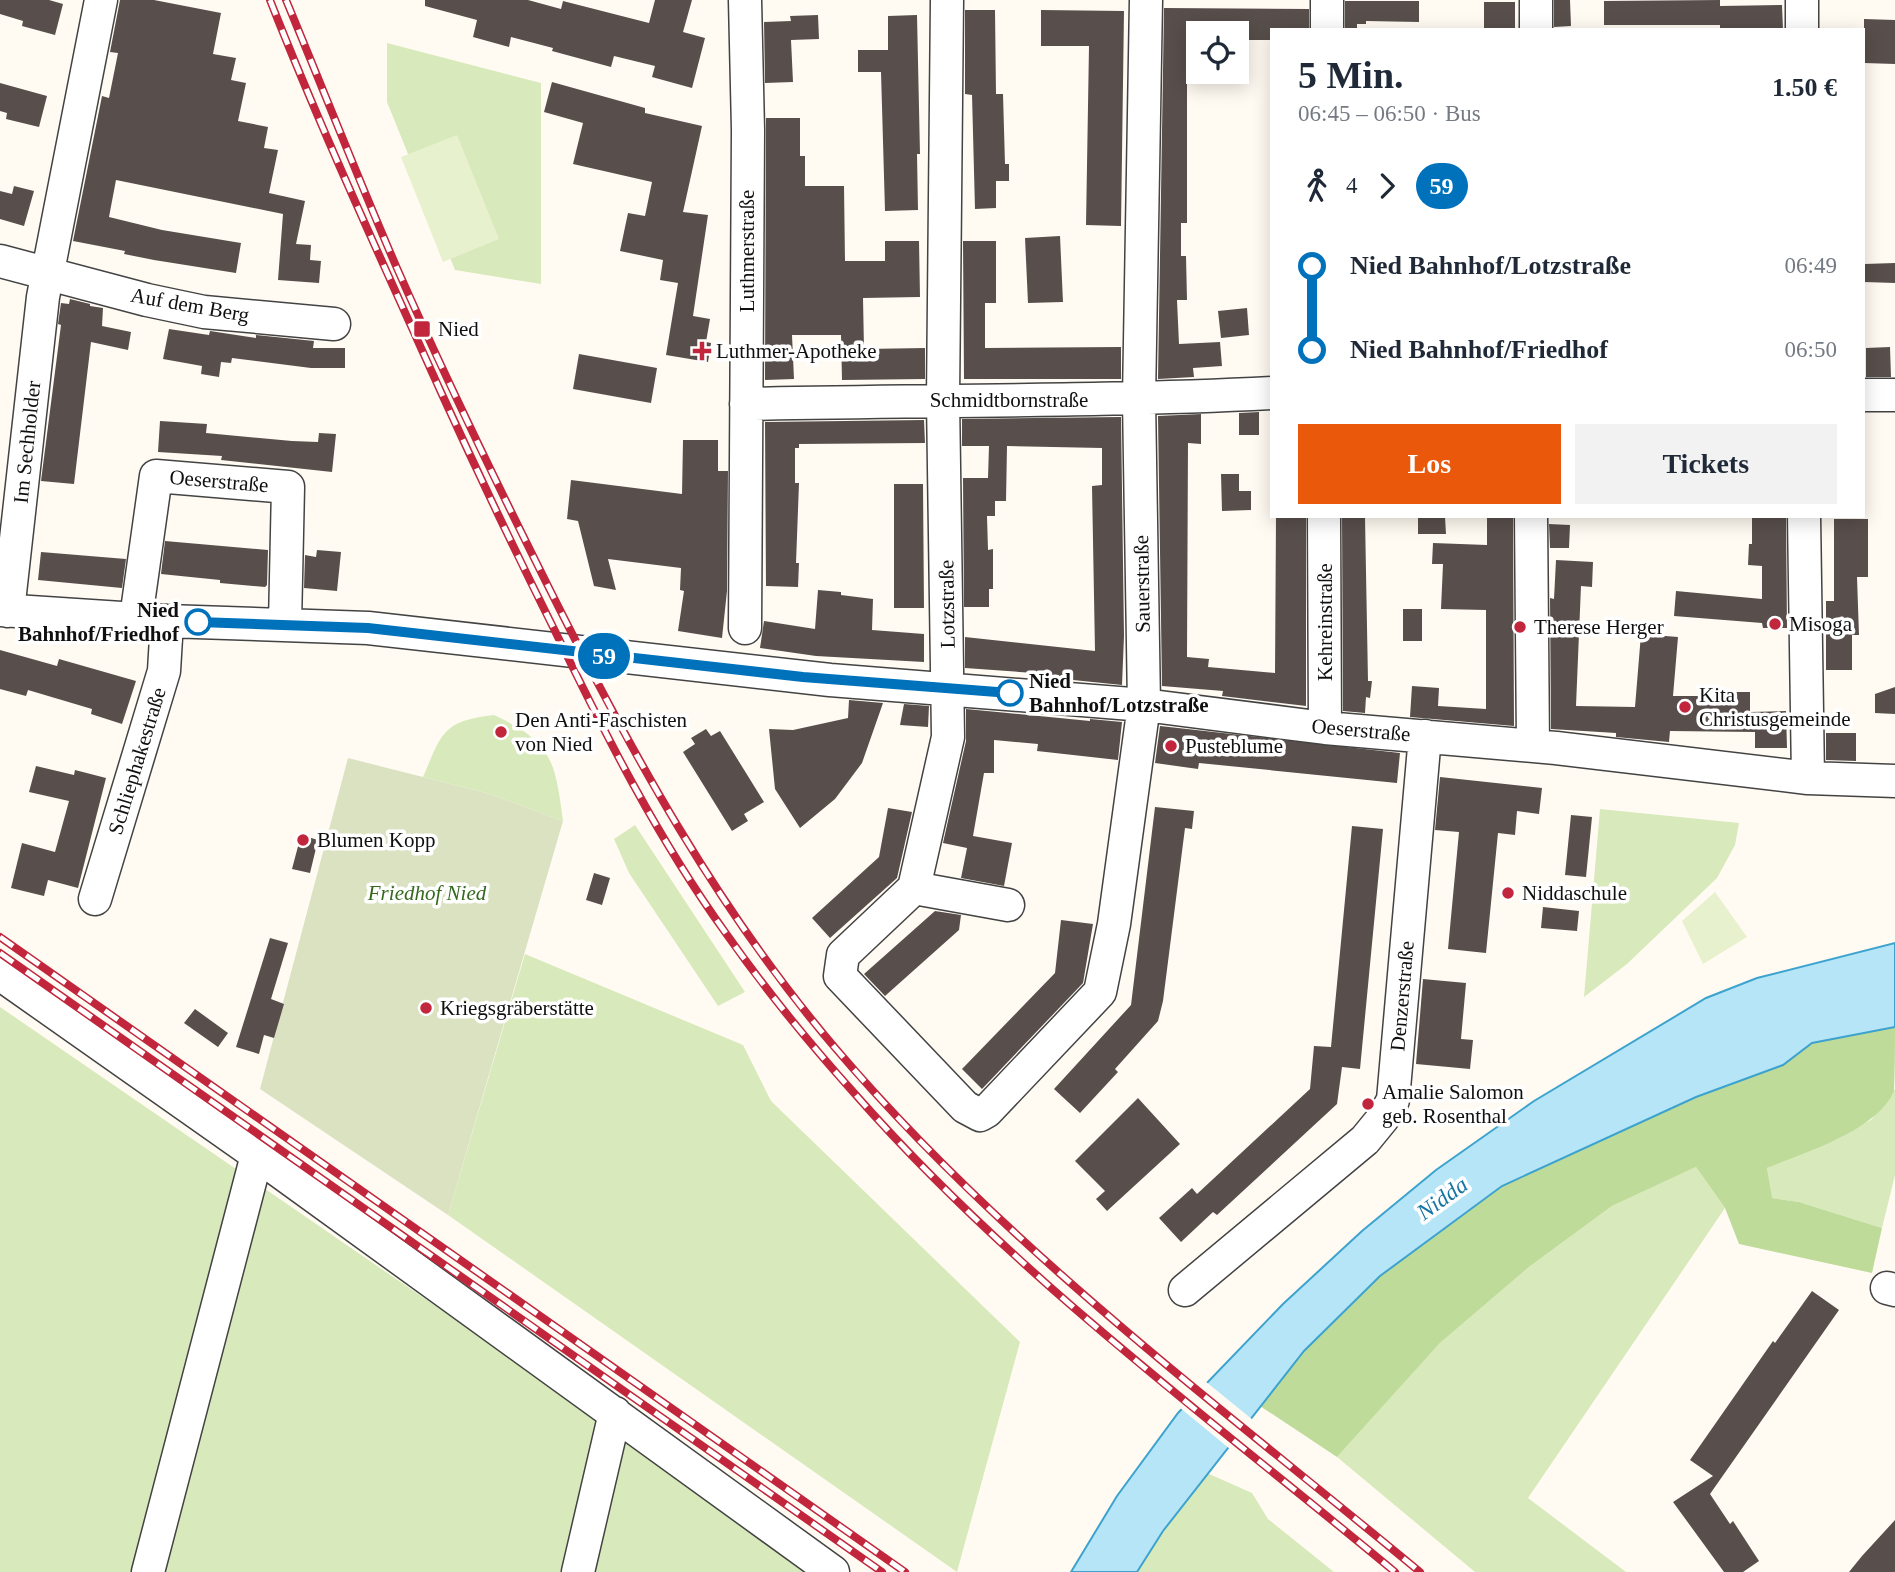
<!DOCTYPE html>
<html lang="de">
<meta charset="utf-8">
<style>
body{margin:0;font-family:"Times New Roman",serif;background:#f2f2f3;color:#1f2937;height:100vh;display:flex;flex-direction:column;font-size:26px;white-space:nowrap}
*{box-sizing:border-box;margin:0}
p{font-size:23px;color:#747a83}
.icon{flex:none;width:38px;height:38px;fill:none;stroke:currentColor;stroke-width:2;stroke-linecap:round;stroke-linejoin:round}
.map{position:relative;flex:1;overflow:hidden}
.panel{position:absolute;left:1270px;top:28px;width:595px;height:490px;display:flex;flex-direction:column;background:#fff;border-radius:0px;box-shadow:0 4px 18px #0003}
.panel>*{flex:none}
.badge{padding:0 14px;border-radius:23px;font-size:24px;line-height:46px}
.tools{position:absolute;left:1186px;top:21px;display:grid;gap:14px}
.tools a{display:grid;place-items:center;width:63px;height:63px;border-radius:0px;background:#fff;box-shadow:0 4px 18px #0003;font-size:35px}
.map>.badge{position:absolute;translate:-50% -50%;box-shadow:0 0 0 4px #fff}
.legs{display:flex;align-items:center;gap:10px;height:77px;padding:0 28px;font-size:23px}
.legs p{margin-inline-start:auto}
.head{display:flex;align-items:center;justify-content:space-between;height:119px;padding:0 28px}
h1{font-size:38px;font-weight:700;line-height:52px}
.button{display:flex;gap:14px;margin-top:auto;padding:14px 28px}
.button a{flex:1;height:80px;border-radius:0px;background:#ea580c;color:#fff;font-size:28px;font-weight:700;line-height:80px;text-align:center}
.button a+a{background:#f2f2f3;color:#1f2937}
ul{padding:0 28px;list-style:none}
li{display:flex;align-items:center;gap:24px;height:84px;font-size:26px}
li i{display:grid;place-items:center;width:10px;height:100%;margin:0 9px;background:currentColor}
li i::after{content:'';width:18px;height:18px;margin:-9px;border:5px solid;border-radius:50%;background:#fff}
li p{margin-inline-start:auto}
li:first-child i{background:linear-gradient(#0000 50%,currentColor 0)}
li:last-child i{background:linear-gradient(currentColor 50%,#0000 0)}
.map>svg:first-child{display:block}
</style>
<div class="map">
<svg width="1895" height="1572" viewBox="0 0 1895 1572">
<rect width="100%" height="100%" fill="#fffbf2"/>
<path fill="#d8eabb" d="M387 43 541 83V284L455 270 387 102Z
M494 715C552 742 555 760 563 821L490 794 423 777C442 733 442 721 494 715Z
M1600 809 1739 823 1735 845 1717 878 1627 964 1584 997Z
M635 825 745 992 718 1006 629 873 614 839Z
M525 954 743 1045 771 1101 1020 1342 957 1572 448 1215Z
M0 1007 823 1572H0Z
M1895 1089V1175L1882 1228 1799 1202 1771 1198 1767 1168 1871 1120Z
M1696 1167 1725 1208 1528 1498 1626 1572H1475L1337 1457 1440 1343 1529 1267 1612 1206Z
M1207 1473 1252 1493 1268 1519 1334 1572H1137L1163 1531Z"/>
<path fill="#bedb9a" d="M1895 1027C1895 1043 1895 1077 1894 1091 1877 1131 1805 1152 1767 1168L1772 1198 1799 1202 1882 1228 1872 1273 1739 1244 1725 1208 1696 1167 1612 1206 1529 1267 1440 1343 1337 1457 1260 1406 1304 1351 1380 1276 1502 1186 1696 1097 1783 1065 1812 1043Z"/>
<path fill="#dbe2c2" d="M348 758 490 794 563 821 448 1215 260 1089Z"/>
<path fill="#e8f1cd" d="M457 135 499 239 443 262 401 157Z
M1715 892 1747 937 1703 964 1682 921Z"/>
<path fill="#b6e5f7" stroke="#3da3ce" stroke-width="2" d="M1895 943V1027L1812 1043 1783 1065 1696 1097 1502 1186 1380 1276 1304 1351 1163 1531 1137 1572H1071L1117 1496 1178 1413 1283 1304 1362 1231 1436 1170 1534 1101 1706 998 1757 978Z"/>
<path fill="#fffbf2" d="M1205 1381 1253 1420 1230 1449 1179 1407Z"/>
<path fill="#584f4c" d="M0 0H49L63 4 55 35 22 26 23 21 0 14Z
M120 0H154L221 13 213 54 236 58 231 80 246 83 238 121 268 127 264 148 278 150 269 193 305 201 296 244 311 245 310 260 321 261 319 283 278 280 283 214 116 180 109 217 162 230 241 243 236 273 154 260 124 254 125 251 73 241 102 96 109 98 118 53 110 52Z
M425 0H528L561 9 563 1 649 23 655 0H692L683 32 705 38 692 88 652 77 655 66 614 56 611 67 552 51 553 48 511 37 509 47 473 37 477 20 425 6Z
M1554 0H1570L1571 26 1554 27Z
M1720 0V6L1782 5 1783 30H1720V25H1604V1Z
M1345 1H1419V22L1366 21V24H1357V30H1345Z
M1484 2H1515V30H1484Z
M1164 8 1309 9V30H1272V40H1237L1235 24H1191L1192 63 1187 64V223H1181V256H1186L1187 300H1177L1179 344 1220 342 1222 366 1193 368 1194 377 1158 379Z
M965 10H995L996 94H1003L1005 164H1009V181H996V208L975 209 972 95 965 94Z
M1041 10 1124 11 1121 226 1086 225 1089 46H1041Z
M818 15 819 39 791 40 793 82 765 83 764 22 791 21 790 16Z
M917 15 920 154H917L918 210 885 211 881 72H858V50H888V16Z
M1864 19 1895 20V64L1864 63Z
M552 82 645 108V113L702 126 683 212 708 215 693 316 710 319 706 342 711 343 708 362 666 355 678 283 660 280 663 260 620 251 628 213 645 216 652 182 573 164 583 123 544 112Z
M0 83 47 96 39 127 6 119 7 113 0 111Z
M766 118H800V156H805V186H844L845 261H885V241H919L920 297 863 298 864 349 925 348V379L842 380 841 335H792L794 379 765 380Z
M14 186 34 191 24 226 0 219V191L12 194Z
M1060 236 1063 302 1028 303 1025 238Z
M963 241H996V303H985V348L1121 347V379H964Z
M1895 263V283L1864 282V264Z
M70 299 90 304V306L103 308 102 326 131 332 128 350 91 342 74 484 41 481 61 325 58 324 61 303 69 304Z
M1247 308 1249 335 1221 338 1218 311Z
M169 329 209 335 210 331 256 338V335L314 341 313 348H345V368H311L232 358 231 363 221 362 219 377 201 374 202 366 163 359Z
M1890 347 1891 377H1866V348Z
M579 354 657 368 651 403 573 389Z
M1259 412V435H1239V413Z
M1201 414V444L1188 443 1187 657 1209 659 1208 667 1275 673 1276 516H1306V706L1222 696 1223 691 1162 686 1158 416Z
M1121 417 1124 636 1122 685 1034 676V673L965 668V637L1095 651 1092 486 1102 485V448L1007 446 1006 501H995V516H987L988 550 993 549V589H989V607H964L963 478H988L989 446H962V419Z
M924 420 925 443 799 444V448H795V483H799L796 563H799L798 587 766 586 765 422Z
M160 421 207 424 206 433 292 441 318 442 319 433 336 434 332 472 221 460 222 456 158 452Z
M683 440H718V471H728L727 591 722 638 678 631 684 591 680 590 681 568 608 559 616 590 594 586 578 521 567 519 571 480 682 494Z
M1221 474H1239V491H1251V510L1222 511Z
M894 484H923L924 608H894Z
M1487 516H1513L1514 726 1410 717 1412 686 1439 688 1438 706 1486 709V610L1441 609 1443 564H1432L1433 543 1487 545Z
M1752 516H1786L1787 628H1763L1762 623 1674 616 1676 591 1762 599V566L1748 565 1749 544H1752Z
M1342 517H1365L1368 681H1372L1370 698 1366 697 1365 713 1343 711Z
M1418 517H1445L1446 534H1418Z
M1834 519H1868V577H1857L1859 635H1852V670H1826V601H1834Z
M1549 524 1570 525 1569 548H1550Z
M165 541 268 550 267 585 265 587 220 583V580L161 574Z
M317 550 341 552 337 591 304 588 305 555 316 557Z
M41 552 126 559 122 588 38 580Z
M1556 560 1593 562 1592 587 1581 586 1576 706 1635 707 1641 634 1678 637 1673 696H1716V692H1750V712L1786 711 1787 748H1755V732L1670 731 1669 742 1616 737V733L1551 729 1550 598 1554 599Z
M818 590 841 592V595L873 599 872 630 924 634V662L816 656 760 648 764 621 815 629Z
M1403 609H1422V641H1403Z
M0 650 57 666 59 659 136 681 122 724 91 714 92 709 28 690 26 696 0 689Z
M1895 687V714L1875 713V694Z
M849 700 883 703 862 763 835 799 800 828 775 789 769 729 793 730 848 718Z
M904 704 929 706 928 727 900 725Z
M966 709 1090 721V719L1122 722 1118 760 1037 751 1038 744 994 740V773H984L973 836 1012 843 1004 886 961 878 967 848 943 843 966 741Z
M1160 726 1400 753 1397 783 1199 763 1198 769 1155 763Z
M706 729 711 736 720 731 764 802 744 814 748 821 732 831 683 752 695 744 691 738Z
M1826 733H1856V761L1826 760Z
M36 766 74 775 75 770 106 778 78 888 48 880 44 896 11 888 22 843 55 852 69 801 29 792Z
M1440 777 1542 788 1539 814 1517 811 1515 835 1498 833 1486 953 1448 949 1459 832 1435 830Z
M1155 807 1194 811 1192 829 1185 828 1163 1001 1158 1021 1115 1069 1118 1072 1080 1113 1054 1089 1131 1005Z
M888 808 912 812 897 878 830 938 812 918 879 857Z
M1571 815 1592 817 1586 877 1565 875Z
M1352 826 1383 829 1360 1069 1342 1067 1337 1104 1217 1215 1213 1212 1181 1242 1159 1218 1192 1188 1197 1194 1310 1089 1314 1046 1331 1047Z
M301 835 318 840 310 873 292 869Z
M594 873 610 878 602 905 586 900Z
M1543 907 1579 911 1577 931 1541 928Z
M935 911 961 915 959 930 885 996 864 974Z
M1061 920 1093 924 1083 983 982 1089 962 1069 1055 973Z
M270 938 288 943 271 999 284 1004 274 1038 264 1035 259 1054 236 1047Z
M1423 979 1466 983 1461 1039 1473 1040 1470 1069 1416 1064Z
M195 1009 228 1033 218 1047 184 1023Z
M1138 1098 1180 1144 1107 1211 1096 1199 1105 1191 1075 1161Z
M1812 1291 1839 1310 1710 1494 1730 1524 1733 1521 1759 1561 1743 1572H1724L1673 1502 1713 1476 1690 1460 1773 1341 1775 1343Z
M1895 1520V1572H1849L1862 1556Z"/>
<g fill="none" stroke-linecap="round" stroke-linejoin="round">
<defs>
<path id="minor" d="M745 0 748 130 745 628
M947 0 943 399 948 737 914 888 843 955 840 976 965 1107 980 1115 987 1111 1100 992 1114 924 1144 705 1139 399 1146 0
M1802 0V30
M1327 30V0
M1536 30V0
M0 261 147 300 204 312 334 324
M1864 395H1895
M746 404C922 400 1097 402 1272 393
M1324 516 1325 728
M1531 516 1533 746
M1804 516 1808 778
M0 610 167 621 368 628 830 680 1144 705 1325 728 1556 748 1808 778 1895 781
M8 611 43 297 101 0
M136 618 156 476 288 487 285 624
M914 888 1008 905
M95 899 164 671 167 621
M0 974 257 1155 833 1572
M1887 1288 1895 1290
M1185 1290 1365 1140 1383 1118 1393 1100 1425 736
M148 1572 257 1155
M578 1572 615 1413"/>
</defs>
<use href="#minor" stroke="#434343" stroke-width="35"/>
<use href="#minor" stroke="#fff" stroke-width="32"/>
<defs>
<path id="rail" d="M270 0C322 132 382 261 440 390 477 471 515 551 555 631 605 734 658 839 725 932 765 989 809 1043 855 1094 1014 1275 1211 1419 1395 1572
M286 0C323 89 358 178 396 266 444 375 496 482 549 588 631 752 718 911 837 1050 1007 1249 1220 1406 1420 1572
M0 937 905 1572
M0 953 882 1572"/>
</defs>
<use href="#rail" stroke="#c1263d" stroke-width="8"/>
<use href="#rail" stroke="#fff" stroke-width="5" stroke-dasharray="16" stroke-linecap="butt"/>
</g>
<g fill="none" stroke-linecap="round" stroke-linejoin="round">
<defs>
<path id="line-1" d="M198 622 368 628 803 677 1010 693"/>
</defs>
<use href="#line-1" stroke="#fff" stroke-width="16"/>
<use href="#line-1" stroke="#0072bc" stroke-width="10"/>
</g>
<g fill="#c1263d" stroke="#fff" stroke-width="2.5">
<rect x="413" y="320" width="18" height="18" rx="3.5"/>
<path d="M698.5 340.5h7v7h7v7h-7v7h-7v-7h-7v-7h7z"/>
<circle cx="1775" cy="624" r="7"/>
<circle cx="1520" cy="627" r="7"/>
<circle cx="1685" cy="707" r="7"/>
<circle cx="501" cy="732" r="7"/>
<circle cx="1171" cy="746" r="7"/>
<circle cx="303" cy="840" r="7"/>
<circle cx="1508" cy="893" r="7"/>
<circle cx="426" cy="1008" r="7"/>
<circle cx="1368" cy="1104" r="7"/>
</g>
<g fill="#fff" stroke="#0072bc" stroke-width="3.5">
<circle cx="198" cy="622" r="12"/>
<circle cx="1010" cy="693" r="12"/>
</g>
<g text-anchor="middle" stroke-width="7" stroke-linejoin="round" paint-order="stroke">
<g font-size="21" fill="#101010" stroke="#fff">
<text transform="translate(747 251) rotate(-90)" y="7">Luthmerstraße</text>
<text transform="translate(190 305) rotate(10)" y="7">Auf dem Berg</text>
<text x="1009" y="407">Schmidtbornstraße</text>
<text transform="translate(27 442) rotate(-84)" y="7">Im Sechholder</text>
<text transform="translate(219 481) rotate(5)" y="7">Oeserstraße</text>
<text transform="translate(1142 584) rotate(-91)" y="7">Sauerstraße</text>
<text transform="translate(947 604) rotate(-91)" y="7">Lotzstraße</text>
<text transform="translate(1325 622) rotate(-90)" y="7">Kehreinstraße</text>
<text transform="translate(1361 730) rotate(5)" y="7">Oeserstraße</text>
<text transform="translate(137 761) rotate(-73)" y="7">Schliephakestraße</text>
<text transform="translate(1402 996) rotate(-85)" y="7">Denzerstraße</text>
</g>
<g font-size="21" fill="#101010" stroke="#fff" text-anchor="start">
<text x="438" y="336">Nied</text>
<text x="716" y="358">Luthmer-Apotheke</text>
<text x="1789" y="631">Misoga</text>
<text x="1534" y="634">Therese Herger</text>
<text x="1699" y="702">Kita<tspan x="1699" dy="24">Christusgemeinde</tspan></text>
<text x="515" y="727">Den Anti-Faschisten<tspan x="515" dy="24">von Nied</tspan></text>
<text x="1185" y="753">Pusteblume</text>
<text x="317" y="847">Blumen Kopp</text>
<text x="1522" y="900">Niddaschule</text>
<text x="440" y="1015">Kriegsgräberstätte</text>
<text x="1382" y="1099">Amalie Salomon<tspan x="1382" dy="24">geb. Rosenthal</tspan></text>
</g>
<g font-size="21" font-weight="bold" fill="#101010" stroke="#fff" text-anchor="end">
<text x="179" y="617">Nied<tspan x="179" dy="24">Bahnhof/Friedhof</tspan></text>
<text x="1029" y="688" text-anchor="start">Nied<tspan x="1029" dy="24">Bahnhof/Lotzstraße</tspan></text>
</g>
<g font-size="21" font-style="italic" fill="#35691e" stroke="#fff">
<text x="427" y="900">Friedhof Nied</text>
</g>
<g font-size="23" font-style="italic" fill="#1774a3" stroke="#fff">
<text transform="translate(1442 1198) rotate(-36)" y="8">Nidda</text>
</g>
</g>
</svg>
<div class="tools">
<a><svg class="icon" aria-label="locate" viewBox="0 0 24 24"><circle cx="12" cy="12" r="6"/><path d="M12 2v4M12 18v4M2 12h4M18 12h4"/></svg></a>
</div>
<b class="badge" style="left:604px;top:656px;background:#0072bc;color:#fff">59</b>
<section class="panel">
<div class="head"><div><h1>5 Min.</h1><p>06:45 – 06:50 · Bus</p></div><b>1.50 €</b></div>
<div class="legs"><svg class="icon" aria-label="walk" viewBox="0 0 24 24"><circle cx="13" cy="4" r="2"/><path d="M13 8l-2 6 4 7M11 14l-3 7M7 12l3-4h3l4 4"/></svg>4<svg class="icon" aria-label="forward" viewBox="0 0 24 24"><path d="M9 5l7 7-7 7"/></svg><b class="badge" style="background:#0072bc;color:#fff">59</b></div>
<ul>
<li><i style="color:#0072bc"></i><b>Nied Bahnhof/Lotzstraße</b><p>06:49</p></li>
<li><i style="color:#0072bc"></i><b>Nied Bahnhof/Friedhof</b><p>06:50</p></li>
</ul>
<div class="button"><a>Los</a><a>Tickets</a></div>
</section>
</div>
